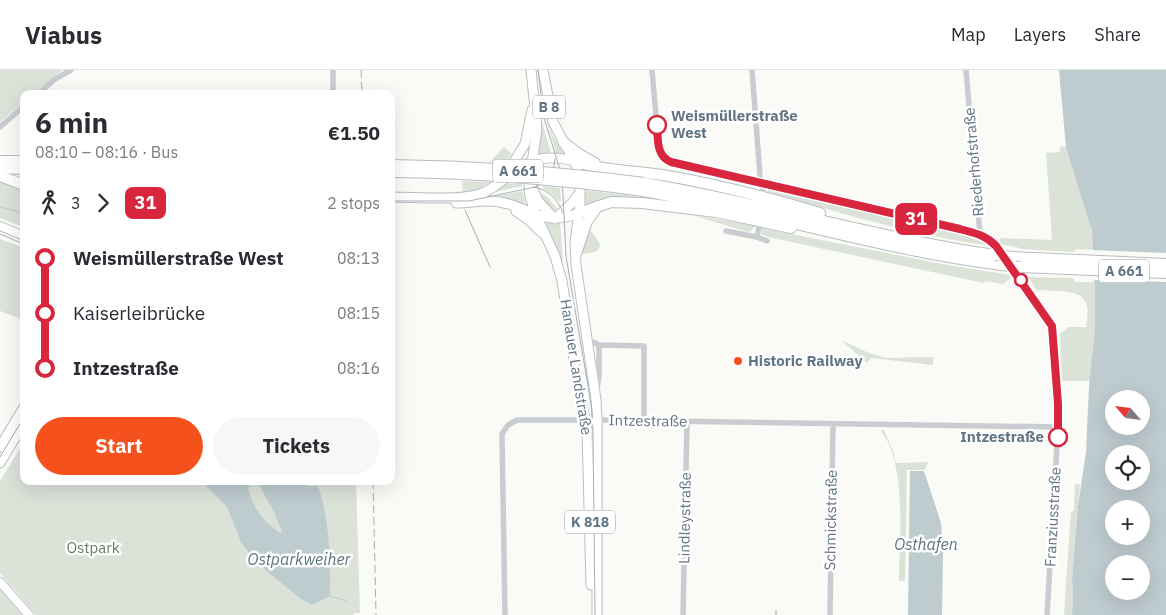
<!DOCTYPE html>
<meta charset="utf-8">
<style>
body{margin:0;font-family:"IBM Plex Sans",sans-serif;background:#f7f7f7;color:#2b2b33;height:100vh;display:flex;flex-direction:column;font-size:19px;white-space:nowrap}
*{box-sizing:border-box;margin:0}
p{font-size:16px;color:#7c7c81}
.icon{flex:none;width:28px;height:28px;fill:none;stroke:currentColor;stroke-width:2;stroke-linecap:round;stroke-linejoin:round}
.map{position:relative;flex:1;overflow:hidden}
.side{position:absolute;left:20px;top:20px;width:375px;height:395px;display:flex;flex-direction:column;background:#fff;border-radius:10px;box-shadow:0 5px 20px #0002}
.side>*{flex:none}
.badge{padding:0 10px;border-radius:8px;font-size:18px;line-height:32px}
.needle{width:32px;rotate:298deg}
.fabs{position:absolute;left:1105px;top:320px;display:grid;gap:10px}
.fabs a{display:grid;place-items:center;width:45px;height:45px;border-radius:50%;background:#fff;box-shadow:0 5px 20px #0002;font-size:25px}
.map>.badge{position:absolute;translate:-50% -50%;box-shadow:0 0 0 2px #fff}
.legs{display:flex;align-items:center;gap:8px;height:55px;padding:0 15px;font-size:16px}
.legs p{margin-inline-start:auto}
.summary{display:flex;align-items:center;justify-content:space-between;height:85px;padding:0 15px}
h1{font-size:28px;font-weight:700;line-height:38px}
.action{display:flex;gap:10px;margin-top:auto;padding:10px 15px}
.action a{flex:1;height:58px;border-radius:30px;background:#f5511c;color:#fff;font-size:20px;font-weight:700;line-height:58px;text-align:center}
.action a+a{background:#f7f7f7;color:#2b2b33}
ul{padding:0 15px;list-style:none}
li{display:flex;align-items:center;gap:18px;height:55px;font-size:19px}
li i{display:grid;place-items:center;width:8px;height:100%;margin:0 6px;background:currentColor}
li i::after{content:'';width:12px;height:12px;margin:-6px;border:4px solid;border-radius:50%;background:#fff}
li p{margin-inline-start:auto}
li:first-child i{background:linear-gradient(#0000 50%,currentColor 0)}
li:last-child i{background:linear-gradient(currentColor 50%,#0000 0)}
header{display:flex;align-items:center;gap:30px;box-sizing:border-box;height:70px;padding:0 25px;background:#fff;border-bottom:1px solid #e1e1e2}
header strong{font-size:24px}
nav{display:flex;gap:28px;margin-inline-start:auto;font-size:18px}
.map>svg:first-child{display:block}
</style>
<header>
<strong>Viabus</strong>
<nav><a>Map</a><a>Layers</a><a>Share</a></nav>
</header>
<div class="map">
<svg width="1166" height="545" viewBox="0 0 1166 545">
<rect width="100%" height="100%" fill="#fafaf7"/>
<path fill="#dbe2d8" d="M0 0H62L33 24H24V32L0 52Z
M540 46 551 83 537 86Z
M547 52 553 66 564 84 556 83Z
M1060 76 1066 77C1078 110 1092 145 1094 180L1076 179 1074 182 1020 179V178L1000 174V168L1052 170 1046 83 1060 82Z
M504 77 512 84 505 93 490 92Z
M0 109 24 118V157L0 148Z
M462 111 491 112 472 122 463 123Z
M504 113 522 114V116L490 123Z
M543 116 560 118 561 131H558L552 124 543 118Z
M769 119 966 164 982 170 985 175C911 165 839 142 767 122Z
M584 120 634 126V129L583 138Z
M523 121 526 137 491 127Z
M537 121C546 125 551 130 557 139L554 141 540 129Z
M692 145 755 156 751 161 748 162Z
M545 152H560L563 191H562Z
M589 158 600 174 599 179 595 182 583 184V174Z
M761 158 942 194 1011 205 1012 207 1003 214 985 211 984 213 768 167 762 164Z
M0 169 24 178V250L0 241Z
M1028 207 1073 208 1075 212H1092L1095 210V258L1090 311H1062L1060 264 1069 257H1086C1087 250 1089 240 1086 233 1081 218 1053 222 1039 220L1038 222Z
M841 270 869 283 886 288 933 287V295L871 288 867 293Z
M881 360H884L895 386 894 387 896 393 928 392 925 400H907L905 511H899C899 467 906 413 888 372 886 368 883 365 881 360Z
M24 372V411H356L360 543H354V545H36L0 503V411Z
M1075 414H1080L1072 509 1073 528 1072 545H1064L1071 441H1074Z
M0 519 20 543 22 545H0Z"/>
<path fill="#becbcf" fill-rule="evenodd" d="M1059 0H1166V545H1072L1073 528 1072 509 1078 436 1086 382 1089 316 1095 258V215L1092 161 1066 77ZM1114 329H1141V356H1114ZM1114 384H1141V411H1114ZM1114 439H1141V466H1114ZM1114 494H1141V521H1114Z
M910 401H924L941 453 943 481 942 545H908Z
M201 411H302L308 416H318C329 445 331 494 330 526L312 535 301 529 257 493 241 472 227 437ZM258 413 274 442 282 462 280 463C262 450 254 440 248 418L250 414Z"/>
<path fill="#fafaf7" d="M1091 180 1166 183V212L1094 210 1092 212Z"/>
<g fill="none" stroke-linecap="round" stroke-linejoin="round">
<path stroke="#becbcf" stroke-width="1" d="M0 137 24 143
M330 526 346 531"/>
<defs>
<path id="secondary" d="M0 156 24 166
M0 512 29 545"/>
<path id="primary" d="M531 0 537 58 529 115 530 126 536 145 555 186 562 211 578 316 587 359 591 515
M543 0 553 52 576 95 580 109V134L575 172 576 195 596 330 597 350V545
M507 103 525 74 532 40
M532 117 538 131 555 149
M391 127C416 127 457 131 480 124 489 121 496 115 503 110 528 90 542 83 574 91
M456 133C471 133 486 129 500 132 531 138 545 157 579 143
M516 141 530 151 542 163
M555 149 572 133 580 122
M0 377 24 337
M0 393 24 353"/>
<path id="highway" d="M563 72 579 84 595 93
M0 91H24
M574 91C604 101 637 101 668 106 720 115 770 128 820 143
M0 98 24 99
M0 106 24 115
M644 113C762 133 877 168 995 185
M643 121C764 142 881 180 1002 195
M579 143 611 132 642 133 716 142 791 158
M576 184 587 151 598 136
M1013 187 1166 194
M1020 197 1166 203"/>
</defs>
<use href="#secondary" stroke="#b9bfc4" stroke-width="10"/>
<use href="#primary" stroke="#babec2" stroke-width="11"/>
<use href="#highway" stroke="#b9bdc1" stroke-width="12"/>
<path stroke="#c9cdd1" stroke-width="5.5" d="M333 0V24
M652 0 659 80 663 88 667 91 980 164 991 170 1003 185
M752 0 760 106 763 120
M966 0 980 164
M38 24 55 9 71 0
M0 57 24 36
M759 157 757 167 767 171
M726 161 757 167
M1010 195 1050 251 1054 265 1058 357 1047 545
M587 269 599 275 644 276V351
M597 320 599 306V275
M597 350 1058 357
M505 545 502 364 508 355 517 350H586
M683 545 687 352
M830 545 833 354"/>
<use href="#secondary" stroke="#fff" stroke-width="8"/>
<use href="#primary" stroke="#fff" stroke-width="9"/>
<use href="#highway" stroke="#fff" stroke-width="10"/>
<path stroke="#a7aeb4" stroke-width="1" d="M538 0 544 48 562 106 566 186 592 340 593 362 595 545
M533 117C548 119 558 129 563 143
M391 131H469L535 117C548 111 554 103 555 89
M465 140 490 197
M0 164 24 174
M0 387 24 347"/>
<path stroke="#a7aeb4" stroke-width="1" stroke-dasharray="8 4" stroke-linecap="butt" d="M361 0 362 24
M373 411 376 545
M776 545V540"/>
<defs>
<path id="highway-bridge" d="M391 95C476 96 561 102 644 113
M391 102C475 103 560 109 643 121
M995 185 1013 187
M1002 195 1020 197"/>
</defs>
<use href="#highway-bridge" stroke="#b9bdc1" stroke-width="12" stroke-linecap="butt"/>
<use href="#highway-bridge" stroke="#fff" stroke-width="10"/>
</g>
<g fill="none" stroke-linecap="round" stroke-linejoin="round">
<defs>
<path id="line-1" d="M657 55C658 69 656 86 671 92L960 159C974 163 986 165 996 176L1052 256 1058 334V367"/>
</defs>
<use href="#line-1" stroke="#fff" stroke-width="11"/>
<use href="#line-1" stroke="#d7263d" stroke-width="8"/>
</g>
<g fill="#fff" stroke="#d7263d" stroke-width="2.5">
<circle cx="657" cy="55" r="9"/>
<circle cx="1021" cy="210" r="6"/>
<circle cx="1058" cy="367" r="9"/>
</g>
<circle fill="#f5511c" stroke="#fff" stroke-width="2" cx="738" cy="291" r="5"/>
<g text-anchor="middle" stroke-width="5" stroke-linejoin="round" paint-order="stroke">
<g fill="#fff" stroke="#919eaa" stroke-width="1">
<rect x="533" y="25.5" width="32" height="23" rx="4"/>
<rect x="493" y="89.5" width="50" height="23" rx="4"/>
<rect x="1099" y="189.5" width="50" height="23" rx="4"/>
<rect x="565" y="440.5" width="50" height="23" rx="4"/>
</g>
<g font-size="14" font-weight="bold" fill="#627585">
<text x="549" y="42">B 8</text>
<text x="518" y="106">A 661</text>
<text x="1124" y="206">A 661</text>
<text x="590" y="457">K 818</text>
</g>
<g font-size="15" font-weight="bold" fill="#627585" stroke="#fff" text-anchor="start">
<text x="671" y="51">Weismüllerstraße<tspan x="671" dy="17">West</tspan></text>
<text x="1044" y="372" text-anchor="end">Intzestraße</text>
</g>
<g font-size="15" fill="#627585" stroke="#fff">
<text transform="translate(974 92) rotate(-95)" y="5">Riederhofstraße</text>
<text transform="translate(576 297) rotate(81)" y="5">Hanauer Landstraße</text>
<text transform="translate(648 351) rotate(1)" y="5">Intzestraße</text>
<text transform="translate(1053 447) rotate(-87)" y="5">Franziusstraße</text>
<text transform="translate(685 448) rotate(-89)" y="5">Lindleystraße</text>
<text transform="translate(831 450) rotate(-89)" y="5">Schmickstraße</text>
</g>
<g font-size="15" font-weight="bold" fill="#627585" stroke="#fff" text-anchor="start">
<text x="748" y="296">Historic Railway</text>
</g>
<g font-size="15" fill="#667c61" stroke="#fff">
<text x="93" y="483">Ostpark</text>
</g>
<g font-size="16" font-style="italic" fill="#5d757e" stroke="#fff">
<text x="926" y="480">Osthafen</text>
<text x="299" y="495">Ostparkweiher</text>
</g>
</g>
</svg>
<div class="fabs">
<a><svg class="needle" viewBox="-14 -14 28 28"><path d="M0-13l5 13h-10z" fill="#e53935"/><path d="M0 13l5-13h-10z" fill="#7c7c81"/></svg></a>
<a><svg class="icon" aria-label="locate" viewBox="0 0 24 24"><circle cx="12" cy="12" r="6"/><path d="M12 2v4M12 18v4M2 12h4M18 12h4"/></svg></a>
<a>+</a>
<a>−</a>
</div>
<b class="badge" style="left:916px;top:149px;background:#d7263d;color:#fff">31</b>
<section class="side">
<div class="summary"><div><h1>6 min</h1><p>08:10 – 08:16 · Bus</p></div><b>€1.50</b></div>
<div class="legs"><svg class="icon" aria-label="walk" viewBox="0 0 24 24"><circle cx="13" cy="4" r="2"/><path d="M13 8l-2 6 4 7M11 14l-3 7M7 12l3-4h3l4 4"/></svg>3<svg class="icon" aria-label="forward" viewBox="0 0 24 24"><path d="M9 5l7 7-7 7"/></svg><b class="badge" style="background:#d7263d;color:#fff">31</b><p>2 stops</p></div>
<ul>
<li><i style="color:#d7263d"></i><b>Weismüllerstraße West</b><p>08:13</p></li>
<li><i style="color:#d7263d"></i><span>Kaiserleibrücke</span><p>08:15</p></li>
<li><i style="color:#d7263d"></i><b>Intzestraße</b><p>08:16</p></li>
</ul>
<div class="action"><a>Start</a><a>Tickets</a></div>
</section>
</div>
